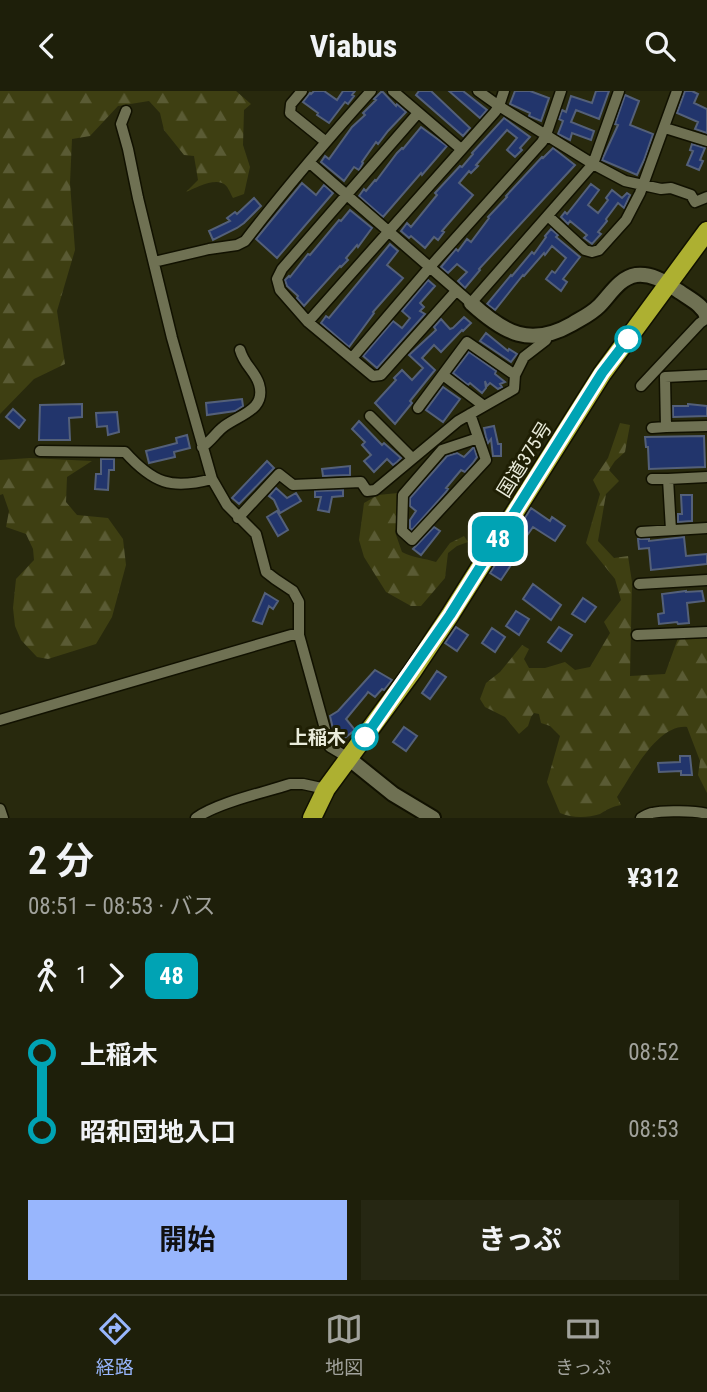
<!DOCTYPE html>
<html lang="ja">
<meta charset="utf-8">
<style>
body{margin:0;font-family:"Roboto Condensed","Noto Sans JP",sans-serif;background:#262713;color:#f1f3f6;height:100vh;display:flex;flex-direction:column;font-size:26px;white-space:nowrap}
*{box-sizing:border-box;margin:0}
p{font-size:23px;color:#a1a29c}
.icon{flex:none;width:38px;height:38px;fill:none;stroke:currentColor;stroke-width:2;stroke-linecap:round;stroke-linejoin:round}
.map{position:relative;height:727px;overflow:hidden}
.details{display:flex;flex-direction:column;background:#1e1f0a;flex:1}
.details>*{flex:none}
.badge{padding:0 14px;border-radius:10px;font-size:24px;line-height:46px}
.map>.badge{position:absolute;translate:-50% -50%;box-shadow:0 0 0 4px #fff}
.legs{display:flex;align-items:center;gap:10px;height:77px;padding:0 28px;font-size:23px}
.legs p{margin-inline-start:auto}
.summary{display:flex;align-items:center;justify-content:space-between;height:119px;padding:0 28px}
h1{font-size:38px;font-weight:700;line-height:52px}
.primary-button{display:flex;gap:14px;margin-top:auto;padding:14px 28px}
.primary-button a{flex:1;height:80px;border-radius:0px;background:#98b6fd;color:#111;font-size:28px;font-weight:700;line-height:80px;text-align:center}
.primary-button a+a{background:#262713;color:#f1f3f6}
ul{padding:0 28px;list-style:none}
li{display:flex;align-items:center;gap:24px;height:77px;font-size:26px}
li i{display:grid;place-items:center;width:10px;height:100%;margin:0 9px;background:currentColor}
li i::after{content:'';width:18px;height:18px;margin:-9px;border:5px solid;border-radius:50%;background:#1e1f0a}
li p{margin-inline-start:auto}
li:first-child i{background:linear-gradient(#0000 50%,currentColor 0)}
li:last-child i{background:linear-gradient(currentColor 50%,#0000 0)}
header{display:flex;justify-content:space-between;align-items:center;height:91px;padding:0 28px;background:#1e1f0a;font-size:32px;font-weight:700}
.menu{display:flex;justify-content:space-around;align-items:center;height:98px;border-top:2px solid #3c3d2b;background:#1e1f0a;font-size:19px;color:#a1a29c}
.menu a{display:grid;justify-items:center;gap:4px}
.menu .on{color:#98b6fd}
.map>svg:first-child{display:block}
</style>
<header><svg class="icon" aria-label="back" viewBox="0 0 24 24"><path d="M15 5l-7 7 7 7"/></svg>Viabus<svg class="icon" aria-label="search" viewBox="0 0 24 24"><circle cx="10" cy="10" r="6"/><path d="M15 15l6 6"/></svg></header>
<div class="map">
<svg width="707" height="727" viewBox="0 0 707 727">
<defs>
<pattern id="forest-firs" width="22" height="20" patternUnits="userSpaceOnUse" patternTransform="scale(1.75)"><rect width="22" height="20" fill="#3e3f12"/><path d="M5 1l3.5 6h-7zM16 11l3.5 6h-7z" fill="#5a5b34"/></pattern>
</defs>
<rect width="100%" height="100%" fill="#28290d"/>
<path fill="url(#forest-firs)" d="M0 0H236L251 13 244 19 243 54 250 76 244 103 233 107C230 102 228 94 222 92 212 88 195 97 186 101L198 89 194 65 184 64 164 39 160 22 149 10 118 15 90 45 72 48 70 92 75 159 57 220 65 273 34 288 0 323Z
M620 332 630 334 625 361 615 370 609 379 619 390 606 403 598 450 614 467 628 465 632 491 630 585 665 583 678 547H707V702L698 684 700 670 687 636C657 633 632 684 617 706L621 714C611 716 608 718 600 723 587 727 572 727 560 722L547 691 560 645 550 635 541 632 539 623 534 622 531 626 528 635 519 643 505 626 485 616 480 608 486 592 500 581 522 554 529 558 524 568 529 577H545L565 571 575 579 590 576 610 542 604 531 621 509 615 488 586 452 600 403 593 389 608 367Z
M30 367 92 370 67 386 66 411 77 424 108 427 123 448 126 474 112 526 96 553 48 568 37 566 21 549 15 535 13 517 16 488 34 469 33 458 26 443 6 436 9 420 3 403 0 404V369Z
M398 402V431L395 441 402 461C413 467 424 467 436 471L450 452 464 445 468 451 457 455 448 462 445 487 421 515H411L386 501 364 466 359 449 364 412 378 404Z"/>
<path fill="#22356c" stroke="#546079" stroke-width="2" d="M314 0H324L337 9 343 0H355L352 4 354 5 348 13 345 11 329 32 317 24 318 22 303 11 310 2 311 3Z
M382 0 396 15 397 13 406 21 388 40 378 53 376 51 362 71 363 72 359 79 354 76 344 90 321 71 325 65 329 68 352 36 365 24 363 22 376 9 374 8Z
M419 0H431L470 37 463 45 416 4Z
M449 0H463L487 19 480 27Z
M515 0H530L549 7 541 30 529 25 530 22 510 13Z
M596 0H609L599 28 576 19 571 31 594 40 591 49 572 42 570 49 558 43 563 30 559 28 562 19 566 21 571 5 592 12Z
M685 0H692L698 3 694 12 707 18V42L695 38 698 31 677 22Z
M625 4 639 10 630 34 653 43 644 69 637 84 602 69 618 34 615 33Z
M504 27 530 46 520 57 522 59 515 66 507 59 517 47 507 39 476 74 478 75 471 82 469 80 459 92 473 104 442 140 444 141 438 149 434 146 425 157 411 145 409 147 401 140 407 132 411 136 437 104 435 102 460 75 462 76 473 63 472 62Z
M421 36 447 55 422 84 421 82 383 126 359 105 364 98 366 100 375 89 376 90 397 62 402 57 403 58Z
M692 53 705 57 700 69 703 70 699 79 687 74 693 60 690 59Z
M553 57 575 74 479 178 480 179 465 197 458 190 467 181 457 173 448 182 441 176 456 158 458 160 467 148 471 151 489 127 488 126 507 106 506 105 542 66 543 67Z
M302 92 316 104 324 94 333 102 277 167 256 148Z
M591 93 599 99 588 114 598 122 608 109 606 107 612 99 622 107 627 102 630 104 624 117 618 112 606 128 607 130 598 141 601 143 592 153 584 147 587 144 570 130 568 133 561 126 565 121 567 123Z
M254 107 261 115 244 132 237 137 213 149 209 140 230 130 227 127 235 121 237 123Z
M350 119 372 137 358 156 357 154 346 167 348 169 341 176 340 175 304 215 297 207 298 205 287 195 285 189 289 185 290 186 308 163 310 164 339 129 341 130Z
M551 138 558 144 556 146 580 166 563 188 567 191 561 200 546 188 552 180 555 182 566 167 552 155 545 164 544 162 524 185 523 184 495 219 487 213 511 184 512 185 532 161 534 163 546 146 545 145Z
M390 153 398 160 387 174 403 187 373 221 374 222 349 256 321 232 326 225 329 227Z
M428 189 435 195 420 212 424 216 420 220 425 223 377 277 363 265 393 230 402 237 410 227 402 220Z
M464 226 471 232 463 240 462 239 441 261 434 254 422 267 435 279 410 310 412 312 395 333 375 312 396 289 394 287 402 279 412 289 423 277 409 264 436 239 434 236 441 228 450 238 453 237Z
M486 242 508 260 509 258 517 263 511 271 480 250Z
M469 261 496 280 495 283 505 291 500 293 502 296 498 298 490 292 487 295 485 290 486 297 482 302 470 292 468 294 453 282Z
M443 296 460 308 443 331 426 319Z
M242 308 243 315 235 320 207 324 206 312Z
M82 313V326L69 327 70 349H39L40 314Z
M688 313 707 315V325L673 326V315H688Z
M13 318 25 329 19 337 6 326Z
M117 321 119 341 108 344 107 335 97 336 96 322Z
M359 330 382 354 384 352 401 367 397 371 393 374 387 368 374 381 364 370 371 364 362 354 365 351 352 338Z
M494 335 498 353H501V365H493L491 348 488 352 486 346 484 337Z
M187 344 190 357 174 361 175 366 149 372 146 360 177 352 176 347Z
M704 345 705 376 649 378 648 356H646L645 346Z
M474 356 477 366 473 372 465 381 461 379 446 397 448 398 446 401 412 439 410 437V429L416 420 410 415V407L447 365 457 362 464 366Z
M101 368H114V379H109L108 399 95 398 96 383H101Z
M267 370 274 377 239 413 232 407Z
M350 375V384L323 385 322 378Z
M276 397 287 407 296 402 301 410 280 422 274 409 269 405Z
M343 399V405L332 406 329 421 318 419 321 406H315V400Z
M681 404H692V430L678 431V423H682Z
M531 417 550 430 552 426 565 435 555 450 533 436 526 446 517 440Z
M277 420 288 439 278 445 267 426Z
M434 436 440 440 421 464 413 458Z
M684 446 686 465 707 463V473L651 479 649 457 639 458 638 448H649V450Z
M500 466 511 474 501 489 490 482Z
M533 493 561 514 551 529 523 508Z
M686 500V501L702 500 704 510 687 512 689 532 678 533 677 531 659 533 658 523 664 522 662 503Z
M265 502 278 510 273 518 269 515 262 533 253 530Z
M583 507 596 516 585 531 572 523Z
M516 520 529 528 519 544 506 535Z
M456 536 468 544 457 560 445 552Z
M559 536 572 544 561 560 548 551Z
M492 537 505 546 495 561 482 552Z
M375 579 392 589 384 599 382 598 375 606 368 601 366 604 346 628 355 639 342 649 333 638 330 625 338 620Z
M437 580 446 586 430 608 422 602Z
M404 636 417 645 406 660 393 651Z
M680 665H690L692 684H681V680L659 681 658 672 680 671Z"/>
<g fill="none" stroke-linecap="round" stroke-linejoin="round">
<defs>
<path id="street" d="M302 0 291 13 290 22 326 51
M393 0 461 58
M478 0 499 15 593 73 625 90 661 98 671 97 691 104 695 111 707 106
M126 20 121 33 128 58 138 107 172 247 212 388 227 414 256 443 266 481 275 488 293 500 299 511V544L330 656 347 666
M418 22 282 178 277 188 280 199 308 231 373 285 381 284 456 200
M665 37 707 50
M310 72 471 212 593 73 619 0
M548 125 585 159 592 161 599 159 626 129 640 102 677 0
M154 171 209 158 237 154 245 150C285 98 327 49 371 0
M308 231 495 21 499 15 504 0
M352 267 429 177 542 51 546 44 561 0
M443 284 484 315
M515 284 524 266 546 249 545 244
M707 284 665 286 666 336 707 335
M641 295 700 232 707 227
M470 323 486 369 412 449 402 440 403 404 442 359 478 347
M370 325 412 367
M652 337 666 336
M202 356C210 351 215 343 222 337 237 324 267 320 259 293 255 280 244 274 240 259
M40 360 125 361C153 392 171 399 212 388
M652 388H668
M238 427 279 383 293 394 361 391 367 400 375 399 458 330 514 298 515 284 467 251 418 317
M671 439 668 388 707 386
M641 441 707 437
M639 493 707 489
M637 544 707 541
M0 629 291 544H299
M0 718 3 727
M196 727C219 711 263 702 290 693H303L326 698
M641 727C643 726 649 722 652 722 663 719 696 720 707 723"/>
<path id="secondary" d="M471 212C504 242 530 257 572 233 582 227 591 223 599 215 610 204 619 187 636 184 653 182 666 192 680 201 690 208 703 214 707 226
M347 666 393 703 433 727"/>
<path id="highway" d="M312 727 326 698 412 581 450 524 602 283 707 140"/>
</defs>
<use href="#street" stroke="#110" stroke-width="13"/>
<use href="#secondary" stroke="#110" stroke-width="18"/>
<use href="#highway" stroke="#110" stroke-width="21"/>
<use href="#street" stroke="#6f7153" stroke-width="10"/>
<use href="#secondary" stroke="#6f7153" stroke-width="14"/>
<use href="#highway" stroke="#adb031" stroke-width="18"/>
</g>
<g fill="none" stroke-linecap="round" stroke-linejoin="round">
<defs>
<path id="line-1" d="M365 646 450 524 602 282 628 248"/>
</defs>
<use href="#line-1" stroke="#fff" stroke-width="16"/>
<use href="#line-1" stroke="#00a3b4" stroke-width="10"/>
</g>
<g fill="#fff" stroke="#00a3b4" stroke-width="3.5">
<circle cx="628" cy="248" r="12"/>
<circle cx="365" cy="646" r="12"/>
</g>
<g text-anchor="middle" stroke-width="6" stroke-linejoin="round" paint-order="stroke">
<g font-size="19" fill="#eaecdb" stroke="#1f1f04">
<text transform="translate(524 368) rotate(-58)" y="7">国道375号</text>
</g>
<g font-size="19" font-weight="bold" fill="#eaecdb" stroke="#1f1f04" text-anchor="end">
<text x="346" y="653">上稲木</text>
</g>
</g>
</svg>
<b class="badge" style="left:498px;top:448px;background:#00a3b4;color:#fff">48</b>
</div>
<section class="details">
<div class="summary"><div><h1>2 分</h1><p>08:51 – 08:53 · バス</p></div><b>¥312</b></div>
<div class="legs"><svg class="icon" aria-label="walk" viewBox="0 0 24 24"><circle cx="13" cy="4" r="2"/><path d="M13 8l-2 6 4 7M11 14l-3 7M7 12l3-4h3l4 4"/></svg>1<svg class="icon" aria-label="forward" viewBox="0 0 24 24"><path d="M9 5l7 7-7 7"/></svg><b class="badge" style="background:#00a3b4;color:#fff">48</b></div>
<ul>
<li><i style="color:#00a3b4"></i><b>上稲木</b><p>08:52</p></li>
<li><i style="color:#00a3b4"></i><b>昭和団地入口</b><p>08:53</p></li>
</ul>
<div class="primary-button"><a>開始</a><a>きっぷ</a></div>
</section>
<nav class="menu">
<a class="on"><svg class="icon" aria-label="directions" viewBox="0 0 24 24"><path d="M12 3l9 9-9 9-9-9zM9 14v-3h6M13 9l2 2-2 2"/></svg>経路</a>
<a><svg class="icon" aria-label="map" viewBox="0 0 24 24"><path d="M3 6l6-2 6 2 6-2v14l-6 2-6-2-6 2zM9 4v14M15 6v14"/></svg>地図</a>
<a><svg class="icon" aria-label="tickets" viewBox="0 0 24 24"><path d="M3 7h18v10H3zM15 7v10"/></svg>きっぷ</a>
</nav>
